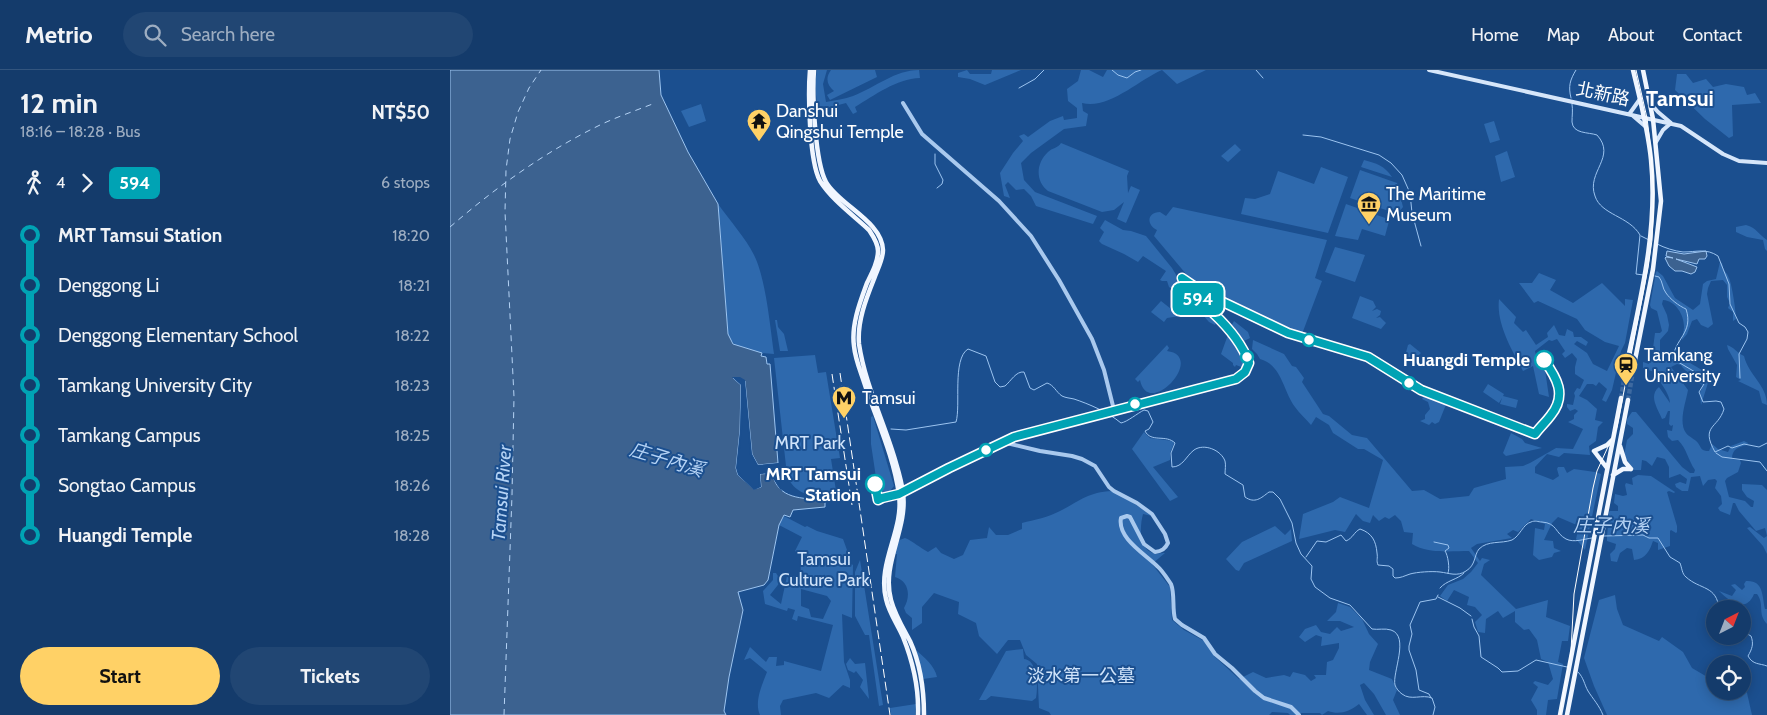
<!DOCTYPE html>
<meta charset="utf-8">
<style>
body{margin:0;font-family:Cabin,"Noto Sans TC",sans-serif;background:#214673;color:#f1f3f6;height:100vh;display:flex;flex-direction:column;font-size:19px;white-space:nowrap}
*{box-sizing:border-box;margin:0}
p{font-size:16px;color:#9dadc1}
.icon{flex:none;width:28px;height:28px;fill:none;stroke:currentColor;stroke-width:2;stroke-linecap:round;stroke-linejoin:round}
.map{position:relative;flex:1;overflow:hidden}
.side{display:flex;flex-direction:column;background:#143b6b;width:450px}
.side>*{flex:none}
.badge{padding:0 10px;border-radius:8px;font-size:18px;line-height:32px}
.needle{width:32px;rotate:42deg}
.fabs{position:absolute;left:1256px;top:530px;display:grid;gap:10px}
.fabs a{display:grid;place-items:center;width:45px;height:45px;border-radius:50%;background:#143b6b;box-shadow:0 2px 12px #0003,0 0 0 1px #33557e;font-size:25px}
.map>.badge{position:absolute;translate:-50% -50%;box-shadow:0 0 0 2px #fff}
.legs{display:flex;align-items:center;gap:8px;height:55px;padding:0 20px;font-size:16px}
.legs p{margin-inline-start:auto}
.headline{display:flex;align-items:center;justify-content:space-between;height:85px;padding:0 20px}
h1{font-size:28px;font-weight:700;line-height:38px}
.action{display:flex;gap:10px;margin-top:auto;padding:10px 20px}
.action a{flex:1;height:58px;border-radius:30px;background:#ffd166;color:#111;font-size:20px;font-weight:700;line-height:58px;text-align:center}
.action a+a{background:#214673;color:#f1f3f6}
ul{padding:0 20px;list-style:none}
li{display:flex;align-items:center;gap:18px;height:50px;font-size:19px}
li i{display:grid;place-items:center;width:8px;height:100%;margin:0 6px;background:currentColor}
li i::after{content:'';width:12px;height:12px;margin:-6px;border:4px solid;border-radius:50%;background:#143b6b}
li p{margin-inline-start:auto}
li:first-child i{background:linear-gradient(#0000 50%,currentColor 0)}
li:last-child i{background:linear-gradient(currentColor 50%,#0000 0)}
header{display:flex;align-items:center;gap:30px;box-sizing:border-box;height:70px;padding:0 25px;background:#143b6b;border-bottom:1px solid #33557e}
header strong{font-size:24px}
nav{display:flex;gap:28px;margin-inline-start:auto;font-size:18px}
.search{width:350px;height:45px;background:#214673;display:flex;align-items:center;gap:12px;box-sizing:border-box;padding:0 18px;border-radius:28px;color:#9dadc1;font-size:19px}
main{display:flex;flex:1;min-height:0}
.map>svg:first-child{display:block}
</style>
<header>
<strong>Metrio</strong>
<div class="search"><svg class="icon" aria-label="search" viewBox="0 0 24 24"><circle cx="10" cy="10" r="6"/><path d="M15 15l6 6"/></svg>Search here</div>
<nav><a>Home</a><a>Map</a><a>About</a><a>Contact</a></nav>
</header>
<main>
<section class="side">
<div class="headline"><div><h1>12 min</h1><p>18:16 – 18:28 · Bus</p></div><b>NT$50</b></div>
<div class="legs"><svg class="icon" aria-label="walk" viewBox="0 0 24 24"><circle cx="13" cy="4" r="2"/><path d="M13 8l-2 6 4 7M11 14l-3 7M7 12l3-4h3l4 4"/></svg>4<svg class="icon" aria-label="forward" viewBox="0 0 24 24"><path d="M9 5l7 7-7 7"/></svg><b class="badge" style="background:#00a3b4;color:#fff">594</b><p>6 stops</p></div>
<ul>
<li><i style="color:#00a3b4"></i><b>MRT Tamsui Station</b><p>18:20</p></li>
<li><i style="color:#00a3b4"></i><span>Denggong Li</span><p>18:21</p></li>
<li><i style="color:#00a3b4"></i><span>Denggong Elementary School</span><p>18:22</p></li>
<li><i style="color:#00a3b4"></i><span>Tamkang University City</span><p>18:23</p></li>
<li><i style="color:#00a3b4"></i><span>Tamkang Campus</span><p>18:25</p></li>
<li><i style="color:#00a3b4"></i><span>Songtao Campus</span><p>18:26</p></li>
<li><i style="color:#00a3b4"></i><b>Huangdi Temple</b><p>18:28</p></li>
</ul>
<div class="action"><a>Start</a><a>Tickets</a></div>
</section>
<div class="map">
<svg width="1317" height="645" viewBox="0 0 1317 645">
<rect width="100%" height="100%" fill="#1b4f8f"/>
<path fill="#2e69ad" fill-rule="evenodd" d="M367 0H377L373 14 376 32C385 30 395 29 403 26 426 17 445 0 469 0L470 8C446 9 425 25 405 37L407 42 403 44 396 33 381 37 367 36 365 13Z
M381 0H425L427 7 380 30 377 25 384 21C377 15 375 8 381 0Z
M517 0 520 4H541L542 0H571L535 15 520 9 508 7V3Z
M631 0H639L653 7 657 0H756L727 14 712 0C689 10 658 40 632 33L633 41 638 44 636 56 614 59 581 83 571 93 574 110 585 122 647 146 643 154 586 136 581 126 574 119 566 120 558 112 555 115 560 128 554 126 550 103 563 83 573 71 569 66 574 64 578 67 600 51 613 46 614 50 627 48V38L618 31 617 19 628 11Z
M1227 4H1236L1243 13 1256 9 1263 17 1276 14 1294 17 1297 25 1305 23 1311 33 1282 35 1283 66 1279 68 1255 49 1225 20Z
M251 34 256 51 239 57 231 41Z
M1044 51 1050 70 1040 73 1034 54Z
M611 73 679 101 677 106 678 123 681 116 690 120 676 153 667 149 674 132 664 140 652 142 598 121C585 111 586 93 598 82 602 78 608 78 611 73Z
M785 74 791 80 778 92 771 86Z
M1057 81 1065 107 1051 112 1045 86Z
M914 90C926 93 935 96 942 107L911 97Z
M871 97 898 107 878 163 791 144 795 128 805 129 820 124 828 101 864 114Z
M910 100 947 113 953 137 949 142 941 143 939 141 900 128Z
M268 134C280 151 295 167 304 185 316 209 320 256 324 284 308 283 284 282 278 264Z
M896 134 938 149 939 151 935 166 912 159 908 170 885 166Z
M723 137 877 170 865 208 872 211 852 264 812 248 742 211 704 166 707 160C696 155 697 142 710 142L716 146Z
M655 150 673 160 681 161 696 166 722 198 734 218 767 251 765 255 759 252 745 236 719 217 717 211H712L710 210 716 201 693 186 688 192 674 184 652 174 649 171 654 162 650 158Z
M1296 155C1307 158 1308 164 1317 170V181L1315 179 1313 170 1297 167 1286 162V157Z
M885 177 915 185 905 212 875 202Z
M1270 192 1272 193C1274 204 1276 200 1279 208 1282 215 1286 241 1286 249L1283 251V242L1278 238 1280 233 1277 227V215L1273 210 1261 211 1258 218 1257 224 1263 254 1258 258 1251 255 1247 249 1242 251 1237 264 1232 270C1232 265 1234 262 1234 257 1234 245 1226 231 1213 230L1212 234 1217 245 1219 255 1218 261 1210 270V287L1213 291H1222L1224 288 1225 282C1236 292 1248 297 1260 305L1261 309 1258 313 1251 335 1250 323 1253 315 1245 312C1242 304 1235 302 1231 295L1227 294 1221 297 1238 320C1236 332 1228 352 1236 363 1239 367 1245 369 1248 373 1252 379 1251 381 1259 381L1262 374 1268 379 1278 382 1281 376 1294 371 1298 373 1297 375C1288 377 1282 379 1282 389L1290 390 1291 393 1288 402 1277 408 1275 411 1279 427 1295 431 1301 437H1303L1304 431 1297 427 1292 420V414L1312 415 1317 420V484L1313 476 1297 458 1300 457 1314 468 1317 466 1315 458 1306 461 1289 441 1285 433H1283L1280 445 1270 441 1268 438 1272 434 1271 426 1265 418 1267 411 1265 409 1258 410 1253 416 1250 406 1241 407 1238 421H1232L1226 417 1225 414 1230 412 1236 414 1237 409 1230 404 1219 408V397L1215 389 1207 387 1202 396 1196 391 1192 390 1191 400H1184L1174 386 1177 370 1183 364V358L1177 354V349L1182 342H1186L1232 397 1240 403H1244L1245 400C1238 390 1237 379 1228 370L1222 371 1218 367 1217 360 1222 361 1223 355 1221 356 1219 354 1220 341H1218L1215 348 1212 349C1208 339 1198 326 1209 317L1220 333C1220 324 1209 311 1204 302L1193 298V292L1199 294 1200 289 1202 286 1205 263H1210L1212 261 1207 241 1201 238 1200 235 1206 202 1207 201 1213 206 1225 228 1243 240 1250 234 1253 214 1257 211 1266 209Z
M1089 203 1106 210 1100 220 1123 233 1152 213 1175 236V229L1183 230 1175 273 1171 281 1162 320 1156 332 1152 330 1157 319 1149 312 1146 316 1143 314H1137L1129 326 1137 330 1147 339 1145 350 1153 352 1148 357 1146 371 1139 376 1140 385 1114 383 1109 387 1097 384 1085 397V403L1103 410 1109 406 1107 399 1108 397H1114L1117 403 1124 399 1145 402 1151 404 1135 480 1126 469 1129 456 1108 447 1102 453 1094 470 1103 471 1104 478 1111 481 1104 483 1102 487 1089 490 1083 485 1085 458 1094 460 1095 454 1081 449 1068 462 1063 460 1057 464 1062 468 1027 474 1021 478 1030 491 1032 488 1040 490 1034 494 1031 505 1066 539 1098 530 1096 547 1120 556 1118 571H1112L1108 592 1113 594 1107 629 1098 630 1096 645H1087V640L1081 630 1088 617 1083 613 1085 611 1098 615 1103 609 1098 592 1091 589 1087 570 1079 559 1074 560 1065 552V541L1053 548 1048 541 1036 549 1035 563 1028 562 1025 552 1032 545 1025 537 1017 535 1019 527 1004 520 997 531 990 526 998 515 1013 509 1021 502 1028 493 1019 481C1002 481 977 484 962 474L963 463 954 462 951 451 945 445 939 449 935 447 929 451 923 445 920 453 913 451 906 444 895 462 885 460 849 469 853 444 883 432 890 427 919 438 933 390 914 379H908L883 363 879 355 866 347 861 355C856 349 849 343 845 337 833 321 832 295 810 289L807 284 802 279 803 270 834 284 842 296 846 297 854 308 852 312 873 344 879 346 902 365 917 368 962 421 974 420 990 429 1019 426 1024 418 1056 409 1055 397 1073 396 1080 393 1106 378 1123 379 1133 359 1118 352 1124 349V345L1128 341 1125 339 1120 341 1117 337V334L1123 335 1125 326 1124 323 1127 318 1130 319 1134 310 1125 304V297L1127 289 1122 283 1115 288 1112 284 1115 281 1107 269 1102 271 1099 270 1085 281 1088 293 1095 300 1099 327 1089 324 1083 296 1073 301C1062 280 1046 254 1049 229L1066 247 1064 253 1073 262 1076 260 1086 275 1098 267 1097 263 1104 255 1109 265 1115 266 1117 259 1123 262 1124 267H1131L1138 272 1136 276 1127 271 1124 274 1137 283 1143 294 1157 301 1169 276 1155 272 1135 260 1127 249 1088 231 1084 233 1069 213H1082Z
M910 226 923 231 926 237 922 241 927 239 931 241 930 245 926 248 930 247 936 253 931 259 902 248Z
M711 231 730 246 717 248 714 252 701 242Z
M325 250H327L328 257 334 264 338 281H330Z
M784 251 798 262 800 268 790 273 780 258Z
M779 262 793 284 794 298 786 295 785 297 783 295V293L771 284Z
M960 274 971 283 962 291 956 289 955 286 958 275Z
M717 275 719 278 717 281C757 286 698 350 690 310L688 312 685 309Z
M1277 275C1284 277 1287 283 1294 286 1299 306 1317 315 1317 335L1312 333 1309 321 1288 311 1291 310 1286 307 1287 295 1278 279Z
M365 285 368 303 376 302 390 388 381 389 387 427C367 428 344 426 337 405L324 288Z
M1038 314 1054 324 1053 326 1068 330 1066 338 1050 334 1052 328 1049 333 1033 322Z
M976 324 997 332 989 352 985 354 982 352 979 355 970 351 975 349V345L980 339 978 332 972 329Z
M423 346 444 416 440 421 433 424 428 421 421 374V347Z
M694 362 700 368 723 371 724 373 720 383V390L703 397 728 427 720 431 682 379Z
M1061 363 1072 369 1075 373 1092 378 1056 386 1053 383Z
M1188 405 1201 406 1225 422 1224 423 1219 421 1217 422 1227 456V462L1226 463 1221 460 1220 461V476L1208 480V473L1203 471C1200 480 1196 489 1184 490L1182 479 1177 478 1170 483 1167 492 1161 491 1160 484 1165 479 1166 474 1157 471V467L1159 442 1160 441H1168V436L1164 433 1165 424 1173 426 1177 425 1175 415 1176 413 1183 415 1182 408Z
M662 421 679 430 702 446 693 444C690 455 688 479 703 483 706 484 712 483 715 483L702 494 720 517 722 550 734 560 756 572 764 586 789 609 803 602 816 608 834 605 840 607 843 602 855 605 861 611 866 608 864 605H876L877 592 883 590 889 578V573L871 576 872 567 866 565 855 572 849 567 855 559 866 555 871 562 880 564 887 557 891 561 904 557 890 551H877L886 542 888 533 900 537 912 549 919 564 928 574 920 592 919 600 942 609 947 620 943 630 950 645H936L924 624 914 613 910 615 915 630 924 645H917L909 634C899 642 889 645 878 641L872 645 870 643H851L848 645H840L838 643 822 642 819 645H601L599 642 589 638 587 594 576 585 570 570H558L547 584 529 566 526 553 508 544 509 532 484 523 472 537V553L462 560V548L456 543 454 538C461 526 459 511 445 507L447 484H444L447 471 455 468C463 471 470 478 478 482L486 477 491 483 504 489 513 485 520 470 537 468 539 457 546 465H558L572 459V453C584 450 599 447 610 441 630 431 638 422 662 421Z
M334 446 355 457 357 456 367 461 393 469 397 480 394 489 403 495 402 548 392 544 394 592 400 610V618L393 615 379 628 366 623 333 630 330 636 331 645H310C304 632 312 615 317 602L300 588 294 590 300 577 316 592 319 587H327L326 596 334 595V591L371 601 383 555 348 546 347 551 342 549 345 540 338 538 337 541 315 534 313 521 323 510V503H326L331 511 320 525 331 534 337 506H351L350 485 345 481 352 467 329 455ZM351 519 377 526 381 531 373 549 361 547 359 539 351 536Z
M825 456 835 465 841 459 842 471 794 493 789 501 786 500 776 489 792 472Z
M410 490 433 635 429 636 419 565H415L405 546V502Z
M1296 511C1314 510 1312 526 1315 539H1317V554C1307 543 1315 535 1307 524H1304C1296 544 1279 531 1269 521L1282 526 1286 520 1281 515 1285 514 1292 520 1295 517 1294 514Z
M1165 525 1167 539 1173 555 1209 571 1212 567 1233 582 1242 598 1259 608 1265 600V621H1292L1293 618 1297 623 1302 645H1157L1144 616 1134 588 1149 530Z
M573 579 574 589C588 590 588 617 586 628L582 631 541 626 536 630H529L556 581Z
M466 580C474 587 485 596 487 607L473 609Z
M400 588 405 594 415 593 419 629 410 617 413 610 406 601 404 603 398 600 396 594Z
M466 634 465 645H441L440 638Z"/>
<path fill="#3c6290" stroke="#9cc4f0" d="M0 0H209L211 25 238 82 268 134 278 264 283 274 312 283 311 286 316 287 317 294H320L328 393 308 395 302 384 295 311 283 308 291 315 290 360 286 398 288 405 304 419 311 417 310 404 322 403C328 430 352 428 375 430V437L343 440 340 447 334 445 329 455 318 510 314 515 288 522 293 540 279 607 274 641 276 645H0Z
M1217 181 1234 184 1256 181 1257 186 1255 189H1249L1247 194 1226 189 1247 197 1245 202 1241 204 1232 201H1225L1219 196 1215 188 1216 187 1223 188 1216 186Z"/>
<path fill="#1b4f8f" d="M282 307H290L295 310 302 384 308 395 328 393V395L307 397 300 385 294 316 292 360 288 397 290 403 304 417 308 416 309 402 323 401 331 417 332 422 324 410 322 403 310 404 311 417 304 420 288 405 286 398 290 360 291 315Z"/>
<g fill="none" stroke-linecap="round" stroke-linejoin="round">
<path stroke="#9cc4f0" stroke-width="1" d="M662 0 668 5 677 8 685 2 691 0
M806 0 813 8
M569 18 585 9 594 0
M1121 28C1118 16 1120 10 1126 0
M1122 34C1123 40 1122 46 1122 52 1123 64 1138 62 1147 65 1167 87 1136 102 1145 126 1151 145 1179 146 1190 165L1186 204 1193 205
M853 65 871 67 929 85 941 93 952 105 960 123 962 143 971 176
M485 84V94L493 110 492 114 487 118
M1191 166 1199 170
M1207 174C1215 178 1224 181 1233 182 1247 182 1256 178 1268 186L1279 214 1280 234 1289 253 1295 257 1298 262 1297 269 1289 284 1290 308
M1205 206 1209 207C1213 212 1212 218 1216 223 1220 229 1229 236 1236 239 1244 263 1224 269 1223 289L1257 309 1249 322 1253 332 1266 331 1271 332 1274 339C1268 359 1250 355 1265 382L1278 376 1282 378 1294 374 1309 377 1317 373
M441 359 456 360 506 352C511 336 502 289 518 279L536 286 545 312 550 317 555 316C561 311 566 301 574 302L580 318 584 320 597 313C604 315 606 322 612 326 616 328 620 328 624 329 639 334 658 342 671 353 677 352 688 343 694 340L698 341 703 352 699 359 695 361C701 373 716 364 725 373L721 383 722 397C733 397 736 386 744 380 754 373 771 380 775 391 776 395 775 400 775 404L793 415 795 427C805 434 811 428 819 422H823L830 429 842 453 846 473 851 484 862 496 861 509 865 517 880 528 900 535 922 559C928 560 935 558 941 560 960 566 942 603 945 615 946 618 949 622 952 624 961 631 972 624 982 628L985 637 983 645
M1266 383 1272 387 1310 392 1317 401
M1154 466 1193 465 1199 468H1208L1220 487 1230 493C1232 498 1232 504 1236 507 1250 520 1267 515 1269 539
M984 472 998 475 999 478 995 481C998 485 1000 499 998 503
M856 487 867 471 876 472 891 465 896 471C903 468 904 462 910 459 922 463 926 471 927 483 928 489 926 490 928 495L939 496 943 499V506L945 508C951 508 954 506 960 504 967 502 982 501 990 502 999 503 1007 507 1016 501 1026 495 1024 485 1029 479 1038 470 1051 474 1062 470 1070 466 1073 454 1081 452 1085 450 1088 452 1092 452 1107 453 1105 463 1116 469 1124 473 1134 469 1142 468
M990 518C997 510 1007 510 1014 503
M988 527 1010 538 1021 546
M1022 549 1024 557 1029 566 1031 587 1048 598 1052 602 1068 601 1086 590 1117 597
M1292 561 1301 566C1304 574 1302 579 1298 586 1303 595 1309 593 1317 596
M1128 602C1134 608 1134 614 1138 621 1143 629 1149 635 1153 645
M981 628 979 624 969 620 966 600 959 580V576L962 564 960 555 970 532 986 529 988 525"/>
<path stroke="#b5d3f5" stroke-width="1" stroke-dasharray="6 5" stroke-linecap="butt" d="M0 157C44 119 92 84 144 58 163 48 185 41 205 33
M54 645 62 425 64 327 55 142 56 100 60 69 68 42 79 18 91 0"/>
<path stroke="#3d69a0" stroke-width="4.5" stroke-dasharray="4.5 2" stroke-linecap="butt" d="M1171 328 1177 293
M1178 330 1184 295"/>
<path stroke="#a9c9ee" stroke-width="4" d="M453 33 472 64 549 131 581 166 609 210 642 269 654 300 664 340
M453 420 552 372 590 381 622 386 632 389 645 396 659 417 664 421 687 433 702 444 715 464 718 473C715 479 712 481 705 482L694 474 680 447 677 446 671 448C667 468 695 484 707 496 712 500 717 508 721 514 725 524 722 538 725 549L732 555 754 568 765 584 782 598 805 621 814 628 841 637 849 645"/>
<path stroke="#d6e6fa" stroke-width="4" d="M979 0 1231 56 1273 84 1289 91 1317 93
M1200 33 1208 42 1221 53 1213 60 1206 72
M1180 43 1190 29
M1182 45 1196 57"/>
<path stroke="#f0f6ff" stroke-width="4.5" d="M360 0C358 23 359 91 370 111 382 130 403 145 419 160 423 166 428 173 428 181 428 192 422 203 417 213 410 232 401 255 404 276 405 288 410 300 414 312 426 349 444 386 449 425 454 460 427 493 436 529 439 543 448 555 453 567 463 592 469 619 468 645
M364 0C362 24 365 92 376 112 389 135 432 151 433 180 433 190 427 200 424 209 416 229 407 252 409 274 415 315 435 354 446 393 449 403 452 413 453 423 458 459 431 494 441 530 445 545 453 558 460 571 470 593 474 621 474 645
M1177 293C1191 226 1208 158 1201 90 1198 59 1190 30 1183 0
M1184 295 1203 199 1211 131 1203 49 1193 0
M1170 376 1175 392 1181 399
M1157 398 1144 381 1157 375 1162 370
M1163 405 1173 399H1181
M1110 645 1171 328
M1117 645 1178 330"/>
<path stroke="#fff" stroke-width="1" d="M1110 645 1121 581 1124 524 1143 418 1147 401 1167 357 1198 198 1202 170 1204 124 1201 81 1197 48 1186 0"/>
<path stroke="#fff" stroke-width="1" stroke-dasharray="9 4" stroke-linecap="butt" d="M390 303 440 645
M382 304 402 435"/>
</g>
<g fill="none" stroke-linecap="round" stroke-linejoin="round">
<defs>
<path id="line-1" d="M425 414 428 430 432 428 449 424 499 398 564 367 786 309 795 302 799 293C792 273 778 257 763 243 752 232 737 223 732 208L754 223 838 263 918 287 971 320 1085 364C1090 357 1096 352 1101 345 1117 325 1107 308 1094 290"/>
</defs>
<use href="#line-1" stroke="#fff" stroke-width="11"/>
<use href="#line-1" stroke="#00a3b4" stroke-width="8"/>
</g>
<defs>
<symbol id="temple-pin" viewBox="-11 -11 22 30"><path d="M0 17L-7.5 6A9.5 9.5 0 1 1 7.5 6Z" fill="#ffd166" stroke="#1b4f8f"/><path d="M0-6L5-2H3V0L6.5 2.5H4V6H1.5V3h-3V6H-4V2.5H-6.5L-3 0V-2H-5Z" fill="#111"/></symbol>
<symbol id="museum-pin" viewBox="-11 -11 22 30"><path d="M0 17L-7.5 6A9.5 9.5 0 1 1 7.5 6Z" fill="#ffd166" stroke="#1b4f8f"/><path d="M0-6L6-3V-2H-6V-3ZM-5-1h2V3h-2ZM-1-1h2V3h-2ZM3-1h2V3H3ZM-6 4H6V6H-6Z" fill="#111"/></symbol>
<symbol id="station-pin" viewBox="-11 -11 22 30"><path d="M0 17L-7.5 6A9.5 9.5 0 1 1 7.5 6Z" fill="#ffd166" stroke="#1b4f8f"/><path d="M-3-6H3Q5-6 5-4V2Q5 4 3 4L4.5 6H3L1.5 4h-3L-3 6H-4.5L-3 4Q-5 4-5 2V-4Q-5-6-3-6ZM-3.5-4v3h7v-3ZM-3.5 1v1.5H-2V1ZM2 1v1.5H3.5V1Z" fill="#111"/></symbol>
<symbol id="metro-pin" viewBox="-11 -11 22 30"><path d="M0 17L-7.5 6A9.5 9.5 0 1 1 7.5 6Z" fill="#ffd166" stroke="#1b4f8f"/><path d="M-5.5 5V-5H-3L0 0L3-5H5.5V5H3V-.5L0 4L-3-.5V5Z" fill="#111"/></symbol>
</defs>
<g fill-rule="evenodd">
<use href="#temple-pin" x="295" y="37" width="28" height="38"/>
<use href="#museum-pin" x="905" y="120" width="28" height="38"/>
<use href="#station-pin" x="1162" y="281" width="28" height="38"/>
<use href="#metro-pin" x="380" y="314" width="28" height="38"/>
</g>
<g fill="#fff" stroke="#00a3b4" stroke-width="2.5">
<circle cx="859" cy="270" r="6"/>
<circle cx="797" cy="287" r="6"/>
<circle cx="1094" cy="290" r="9"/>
<circle cx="959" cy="313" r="6"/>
<circle cx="685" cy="334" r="6"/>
<circle cx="536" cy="380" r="6"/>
<circle cx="425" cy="414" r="9"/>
</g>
<g text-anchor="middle" stroke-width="4" stroke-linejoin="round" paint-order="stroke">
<g font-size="18" fill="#fff" stroke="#1b4f8f">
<text transform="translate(1153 24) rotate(12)" y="6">北新路</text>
</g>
<g font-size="18" fill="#fff" stroke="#1b4f8f" text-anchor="start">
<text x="326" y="47">Danshui<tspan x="326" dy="21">Qingshui Temple</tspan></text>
<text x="936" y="130">The Maritime<tspan x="936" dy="21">Museum</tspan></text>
<text x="1194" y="291">Tamkang<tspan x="1194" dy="21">University</tspan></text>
<text x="412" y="334">Tamsui</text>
</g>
<g font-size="18" font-weight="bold" fill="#fff" stroke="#1b4f8f" text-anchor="end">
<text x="1080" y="296">Huangdi Temple</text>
<text x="411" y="410">MRT Tamsui<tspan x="411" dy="21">Station</tspan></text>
</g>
<g font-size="18" fill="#cfe3fa" stroke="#1b4f8f">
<text x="360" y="379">MRT Park</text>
<text x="374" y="495">Tamsui<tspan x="374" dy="21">Culture Park</tspan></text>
<text x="631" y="612">淡水第一公墓</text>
</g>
<g font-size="19" font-style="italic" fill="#b5d3f5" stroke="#1b4f8f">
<text transform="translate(217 389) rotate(17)" y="7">庄子內溪</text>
<text transform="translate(51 423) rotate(-86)" y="7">Tamsui River</text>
<text transform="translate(1161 455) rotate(1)" y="7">庄子內溪</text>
</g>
<g font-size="22" font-weight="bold" fill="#fff" stroke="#1b4f8f">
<text x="1230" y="36">Tamsui</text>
</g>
</g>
</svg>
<div class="fabs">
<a><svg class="needle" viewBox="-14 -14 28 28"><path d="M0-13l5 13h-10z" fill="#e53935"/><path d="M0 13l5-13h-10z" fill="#9dadc1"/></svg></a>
<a><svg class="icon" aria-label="locate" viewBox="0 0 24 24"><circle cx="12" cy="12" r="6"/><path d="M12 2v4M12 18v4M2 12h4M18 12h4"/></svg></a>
</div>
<b class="badge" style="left:748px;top:229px;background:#00a3b4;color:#fff">594</b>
</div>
</main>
